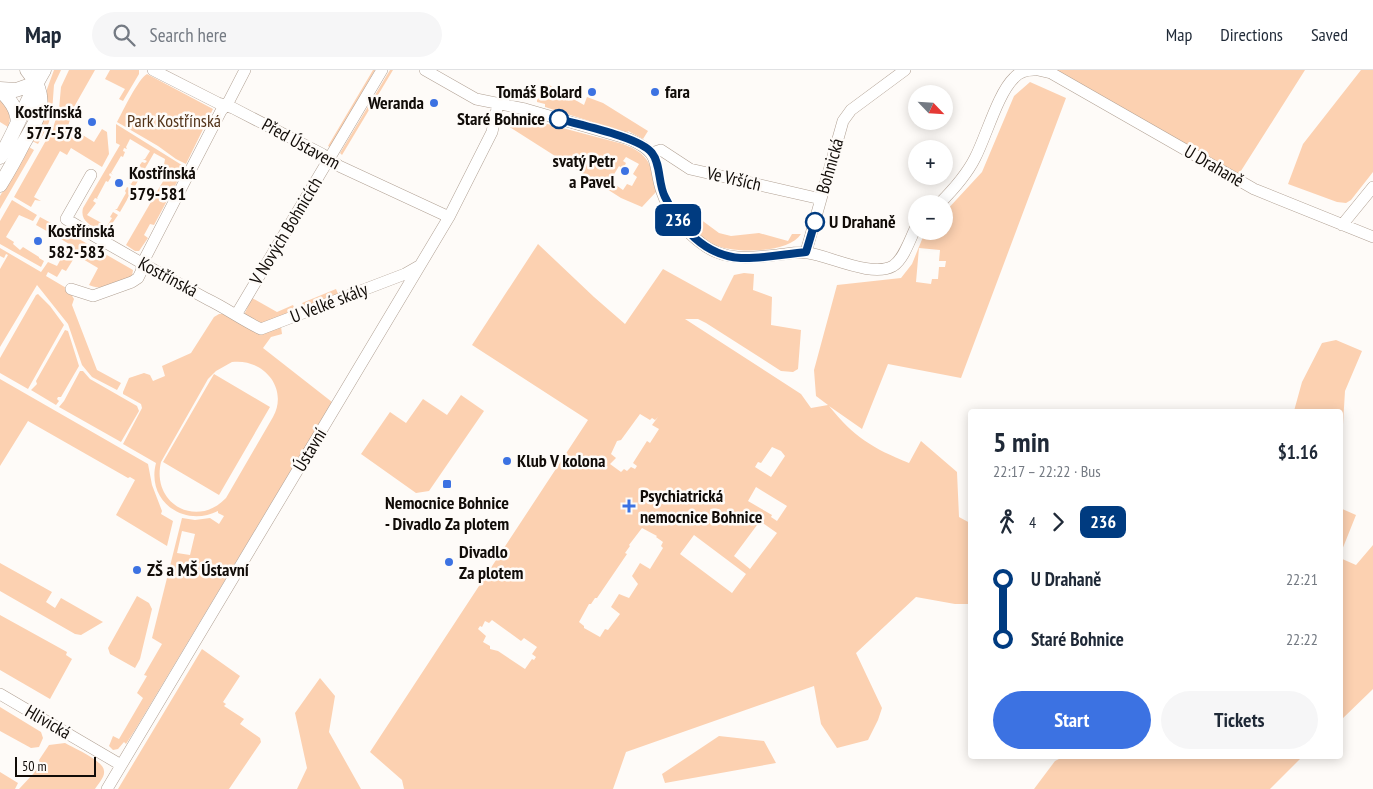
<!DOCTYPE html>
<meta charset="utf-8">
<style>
body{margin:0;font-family:"PT Sans Narrow",sans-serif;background:#f6f6f7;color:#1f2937;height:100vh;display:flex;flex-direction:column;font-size:19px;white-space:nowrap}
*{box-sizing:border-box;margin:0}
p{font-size:16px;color:#747a83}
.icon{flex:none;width:28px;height:28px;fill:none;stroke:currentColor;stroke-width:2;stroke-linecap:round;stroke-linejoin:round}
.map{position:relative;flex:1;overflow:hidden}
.side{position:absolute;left:968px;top:339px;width:375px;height:350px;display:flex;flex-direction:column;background:#fff;border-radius:5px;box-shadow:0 2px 12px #0003}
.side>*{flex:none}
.badge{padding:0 10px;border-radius:8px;font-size:18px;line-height:32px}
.needle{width:32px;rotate:115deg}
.tools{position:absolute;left:908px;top:15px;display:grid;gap:10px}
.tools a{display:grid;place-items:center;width:45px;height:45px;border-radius:50%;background:#fff;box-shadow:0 2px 12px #0003;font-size:25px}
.scale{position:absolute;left:15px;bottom:12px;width:81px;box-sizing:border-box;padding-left:5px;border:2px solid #110c08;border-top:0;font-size:14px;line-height:18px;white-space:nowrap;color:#110c08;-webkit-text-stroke:4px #fefbf8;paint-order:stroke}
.map>.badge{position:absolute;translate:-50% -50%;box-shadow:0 0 0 2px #fff}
.legs{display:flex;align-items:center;gap:8px;height:55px;padding:0 25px;font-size:16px}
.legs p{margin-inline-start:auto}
.headline{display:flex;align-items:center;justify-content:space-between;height:85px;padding:0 25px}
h1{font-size:28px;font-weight:600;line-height:38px}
.action{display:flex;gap:10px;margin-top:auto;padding:10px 25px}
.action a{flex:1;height:58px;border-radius:30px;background:#3c72e2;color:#fff;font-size:20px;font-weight:600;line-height:58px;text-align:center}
.action a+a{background:#f6f6f7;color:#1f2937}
ul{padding:0 25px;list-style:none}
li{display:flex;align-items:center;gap:18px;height:60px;font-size:19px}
li i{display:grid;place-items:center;width:8px;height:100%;margin:0 6px;background:currentColor}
li i::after{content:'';width:12px;height:12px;margin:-6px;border:4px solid;border-radius:50%;background:#fff}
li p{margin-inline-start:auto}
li:first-child i{background:linear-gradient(#0000 50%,currentColor 0)}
li:last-child i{background:linear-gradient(currentColor 50%,#0000 0)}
header{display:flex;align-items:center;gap:30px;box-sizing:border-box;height:70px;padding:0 25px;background:#fff;border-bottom:1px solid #e0e1e3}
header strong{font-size:24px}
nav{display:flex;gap:28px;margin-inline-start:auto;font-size:18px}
.search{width:350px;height:45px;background:#f6f6f7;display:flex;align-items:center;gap:12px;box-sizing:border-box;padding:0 18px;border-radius:28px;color:#747a83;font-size:19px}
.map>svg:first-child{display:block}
</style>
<header>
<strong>Map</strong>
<div class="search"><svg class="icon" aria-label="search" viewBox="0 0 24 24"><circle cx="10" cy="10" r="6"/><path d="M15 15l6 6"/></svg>Search here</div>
<nav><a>Map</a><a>Directions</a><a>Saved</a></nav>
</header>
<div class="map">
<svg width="1373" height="719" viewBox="0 0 1373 719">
<rect width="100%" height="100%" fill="#fefbf8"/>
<path fill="#fcd1b1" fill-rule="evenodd" d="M54 0H61L54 15 52 42 48 55 38 74 32 71 45 46 47 19Z
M69 0H95L74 37 68 56 94 72 102 59 107 62 109 84 102 97 71 78 67 85 60 81 34 127 41 131 35 130 31 137 14 127 53 58 59 39 61 17Z
M110 0H139V4L123 31 119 29 125 19 105 9Z
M373 0H375L330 77 328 76Z
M390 0H393L342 85 340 83Z
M1055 0H1305L1239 104Z
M1361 0H1373V102L1351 130 1346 133 1337 132 1288 114 1303 74Z
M147 4 213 39 186 94 176 89 158 76 117 52C123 41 138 9 147 4Z
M1030 12 1066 28 961 308 888 294 862 359 829 336C854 367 872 378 909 393L921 371 957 402 959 447 970 453V534H955L916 527 856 583 882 638 878 650 868 670 837 678 821 654 814 616 626 682 613 719H404L402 710 370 682 588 350 472 275 538 174 594 227 625 254 663 199 721 231 734 205 744 203 754 204 753 220 772 227 771 255 801 260 798 299 793 302 781 301 706 253 698 249H685L801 324 811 338 828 335 816 326 814 300 837 215 901 208 912 194 925 162 944 161V143L982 102 1014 26ZM919 178 940 180 939 191H946L945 197H939L938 209H932L931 214 916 212ZM640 344 650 350 652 348 655 350 658 347 652 355 659 359 650 373 647 371 633 393 637 396 635 399 631 397 627 401 624 399 621 402 610 394 616 388 611 384 617 371 621 370ZM772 377 781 381 785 386 771 407 755 397 758 392 761 393ZM756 417 787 436 777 451 771 447 772 445 748 431ZM760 451 777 463 750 499 734 486ZM642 458 657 466 656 467 663 472 661 476 663 478 650 499 640 493 632 506 638 514 629 528 619 524 611 537 620 544 608 560 605 559 600 567 584 558V556L579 552 589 534H591L595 528H597L627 484 625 483 630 476 629 475ZM694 465 746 504 732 523 680 484ZM492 550 521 571 524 568 537 577 532 584 536 587 534 590 532 589 525 599 498 581 490 579V576L483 572 486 566 478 559 480 556 482 557 485 551 489 553Z
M549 15 584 35 587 27 603 33 648 61 643 69 628 61 627 63 545 37V34L537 32V30Z
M0 26C7 37 13 44 8 57L0 52Z
M521 47 623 74C650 84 652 96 656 122L642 137 621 128 508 56ZM626 87 639 94 633 104 637 107 632 116 627 114 623 120 610 111 619 96 623 99 626 93 623 91Z
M116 54 185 97 154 155 150 154 144 165 148 168 139 181H135L126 175 169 101 164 95 165 89 154 83 120 142 115 139H117L126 123 125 121 127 117 132 119 133 116 129 113 131 114 141 97 139 96 142 92 145 93 147 91 143 89H145L150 81 130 69 126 77 127 79 124 78 123 81 125 82 123 87 121 86 111 103 113 105 110 103 109 105 111 107 108 112 106 111 97 128 98 129 95 128 93 131 96 133 87 145 107 156 112 148 110 147 113 142 118 145 105 164 107 161 100 157 98 160C89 154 80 150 83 138L120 75 116 73Z
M29 77 34 80 0 139V126Z
M12 130 37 145 33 151 19 145 6 167 14 172 13 174 20 180 23 177 39 187V188L44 191 41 197 0 174V151Z
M688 140 698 142 696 146 719 163 731 166 759 163 788 171 792 164H801C789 184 731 184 713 174 700 167 691 156 682 145Z
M40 147 62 159 59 166 53 163 52 164 36 155Z
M65 161 133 200 132 206C118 212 103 222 89 215L98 198 76 185 66 201 62 199 57 207 48 202 46 206 68 219 74 229 72 235 97 300 121 313 117 320 92 307 82 295 68 254 37 215 0 277V199L8 185 6 184 4 188 0 186V178L41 202 48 192 57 196 69 174 61 169Z
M336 219 339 226 304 239 302 233Z
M38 224 50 236 64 255 28 319 0 303V288L36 225Z
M252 228 277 242 293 235 296 242 263 254 244 245Z
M219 244H224L256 261 281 257 282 264 271 267 263 278 332 332 135 660 126 674 124 672 118 679 113 680 109 676 113 666 119 669 143 628 137 623 147 606 144 605 162 574 152 568 182 448 195 450 210 448 219 454 224 446 218 443V441C184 458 146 431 156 393L123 374 142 338 141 334 123 324V322L129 308 144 303 150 305 153 311 165 306 162 296 191 283 214 247ZM232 292C263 288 289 318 273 347L226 428C197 459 151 434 161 392L208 309 216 301ZM182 461 195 464 190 485 177 483Z
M65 260 68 261 79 296 61 327H58L57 329 59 331 56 335 31 320 37 314 36 311Z
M1336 270 1362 281 1345 321 1342 371 1340 370V341H1294L1302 312 1322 273Z
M80 301H83L90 309 137 336 139 341 121 372 59 337 64 331Z
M214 304 270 337 219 425 163 392Z
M0 309 148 394 152 415 162 441 161 444 173 451 167 476 116 445 135 410 130 407 128 408 28 351 0 396Z
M461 325 484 341 429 421 416 423 361 384 390 342 406 353 423 329 447 345Z
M1340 438 1356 445 1342 480 1340 479Z
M1373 475V619L1340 651V488L1356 495Z
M0 493 52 522 46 532 55 538 61 528 103 552 81 565 75 564 0 521Z
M137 526 149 533 152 539 140 589 135 598 110 584 108 578Z
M0 545 67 582 66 585 72 589 50 629 0 600Z
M202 579 240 606 223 632 226 634 224 636 244 649 240 654 260 668 261 672 229 719H118Z
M320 608 335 626 329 662 361 719H297L307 698 295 643Z
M0 637 41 662 43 668 39 677 31 678 0 661Z
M719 666 764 671 776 693 665 713 662 704Z
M65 673C74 678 104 691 104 701 105 707 98 714 95 719H19L34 703 40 694 39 690 49 675Z
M1065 686H1303L1270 719H1034L1055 691Z
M0 702 18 713 15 719H0Z"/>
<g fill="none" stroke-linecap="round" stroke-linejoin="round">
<defs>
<path id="minor" d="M153 0 218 33 233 38 322 84 339 96 449 147
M425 0 476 29 525 39 629 69C663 84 652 93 662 122 669 143 684 160 701 173 725 193 757 187 785 184 792 183 801 182 808 183 830 186 872 208 893 196 904 189 910 169 916 157
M1038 0 1051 3 1254 119 1373 167
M652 83 661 80 690 99 821 129
M91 105 66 149C112 177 159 203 207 229 226 238 242 250 261 259L405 204 419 196
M939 134C953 120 966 106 975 88 986 67 998 23 1014 8 1019 2 1026 0 1034 0
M1342 155 1373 117
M806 182 843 51 851 40 905 0
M71 219 93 226 132 212 138 208 141 202 142 194 221 41 229 31 245 0
M236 245 382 0
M0 624 121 695
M107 719 449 147 492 62 498 34"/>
<path id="tertiary" d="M0 19 16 20 36 13
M0 20C10 30 17 38 18 53
M0 87C17 59 27 28 44 0
M0 115C8 102 16 88 23 74 39 47 51 28 27 0"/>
</defs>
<use href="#minor" stroke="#b0a093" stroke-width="12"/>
<use href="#tertiary" stroke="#b0a093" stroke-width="15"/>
<use href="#minor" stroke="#fff" stroke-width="11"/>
<use href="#tertiary" stroke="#fff" stroke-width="14"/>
</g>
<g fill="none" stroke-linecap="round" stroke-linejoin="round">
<defs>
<path id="line-1" d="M559 49C580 55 640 67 652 83 661 94 658 114 665 127 679 157 705 186 741 188 762 189 785 184 806 182L815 152"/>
</defs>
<use href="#line-1" stroke="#fff" stroke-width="11"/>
<use href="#line-1" stroke="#003b80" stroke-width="8"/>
</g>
<g fill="#3c72e2" stroke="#fefbf8" stroke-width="2">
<circle cx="592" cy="22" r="5"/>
<circle cx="655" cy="22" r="5"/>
<circle cx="434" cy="33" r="5"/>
<circle cx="92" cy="52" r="5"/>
<circle cx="625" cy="101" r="5"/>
<circle cx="119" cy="113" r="5"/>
<circle cx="38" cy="171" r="5"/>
<circle cx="507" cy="391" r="5"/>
<rect x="442" y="409" width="10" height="10" rx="2.5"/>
<path d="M626.5 428.5h5v5h5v5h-5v5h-5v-5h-5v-5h5z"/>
<circle cx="449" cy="492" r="5"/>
<circle cx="137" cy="500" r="5"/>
</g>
<g fill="#fff" stroke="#003b80" stroke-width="2.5">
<circle cx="559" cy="49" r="9"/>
<circle cx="815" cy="152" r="9"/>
</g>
<g text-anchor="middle" stroke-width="5" stroke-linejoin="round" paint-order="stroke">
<g font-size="18" font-weight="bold" fill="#110c08" stroke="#fefbf8" text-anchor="start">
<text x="582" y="28" text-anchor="end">Tomáš Bolard</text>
<text x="665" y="28">fara</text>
<text x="424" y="39" text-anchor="end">Weranda</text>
<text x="82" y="48" text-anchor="end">Kostřínská<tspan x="82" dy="21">577-578</tspan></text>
<text x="615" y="97" text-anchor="end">svatý Petr<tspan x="615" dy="21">a Pavel</tspan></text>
<text x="129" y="109">Kostřínská<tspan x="129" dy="21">579-581</tspan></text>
<text x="48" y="167">Kostřínská<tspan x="48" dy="21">582-583</tspan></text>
<text x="517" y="397">Klub V kolona</text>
<text x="640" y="432">Psychiatrická<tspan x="640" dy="21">nemocnice Bohnice</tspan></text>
<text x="447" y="439" text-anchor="middle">Nemocnice Bohnice<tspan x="447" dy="21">- Divadlo Za plotem</tspan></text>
<text x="459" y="488">Divadlo<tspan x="459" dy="21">Za plotem</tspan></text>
<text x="147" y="506">ZŠ a MŠ Ústavní</text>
</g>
<g font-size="18" font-weight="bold" fill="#110c08" stroke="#fefbf8" text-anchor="end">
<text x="545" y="55">Staré Bohnice</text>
<text x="829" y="158" text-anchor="start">U Drahaně</text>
</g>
<g font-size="18" fill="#523319" stroke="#fefbf8">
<text x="174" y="57">Park Kostřínská</text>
</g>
<g font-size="18" fill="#110c08" stroke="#fefbf8">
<text transform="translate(301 74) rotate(29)" y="6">Před Ústavem</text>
<text transform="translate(830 96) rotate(-74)" y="6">Bohnická</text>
<text transform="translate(1214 96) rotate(30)" y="6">U Drahaně</text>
<text transform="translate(734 109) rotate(13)" y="6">Ve Vrších</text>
<text transform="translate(286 161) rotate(-59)" y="6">V Nových Bohnicích</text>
<text transform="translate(168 207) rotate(28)" y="6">Kostřínská</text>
<text transform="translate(329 233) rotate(-21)" y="6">U Velké skály</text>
<text transform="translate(310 380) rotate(-59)" y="6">Ústavní</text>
<text transform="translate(48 652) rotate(30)" y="6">Hlivická</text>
</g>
</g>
</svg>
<div class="tools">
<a><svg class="needle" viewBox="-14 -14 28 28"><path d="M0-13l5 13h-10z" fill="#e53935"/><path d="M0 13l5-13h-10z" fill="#747a83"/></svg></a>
<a>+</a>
<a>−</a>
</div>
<div class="scale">50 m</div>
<b class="badge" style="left:678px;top:150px;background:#003b80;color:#fff">236</b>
<section class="side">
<div class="headline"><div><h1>5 min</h1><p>22:17 – 22:22 · Bus</p></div><b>$1.16</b></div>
<div class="legs"><svg class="icon" aria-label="walk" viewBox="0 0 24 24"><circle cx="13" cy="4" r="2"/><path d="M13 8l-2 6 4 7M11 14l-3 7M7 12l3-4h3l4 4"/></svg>4<svg class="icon" aria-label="forward" viewBox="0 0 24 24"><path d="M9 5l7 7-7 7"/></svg><b class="badge" style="background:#003b80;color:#fff">236</b></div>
<ul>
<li><i style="color:#003b80"></i><b>U Drahaně</b><p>22:21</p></li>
<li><i style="color:#003b80"></i><b>Staré Bohnice</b><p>22:22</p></li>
</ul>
<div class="action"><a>Start</a><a>Tickets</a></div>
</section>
</div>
